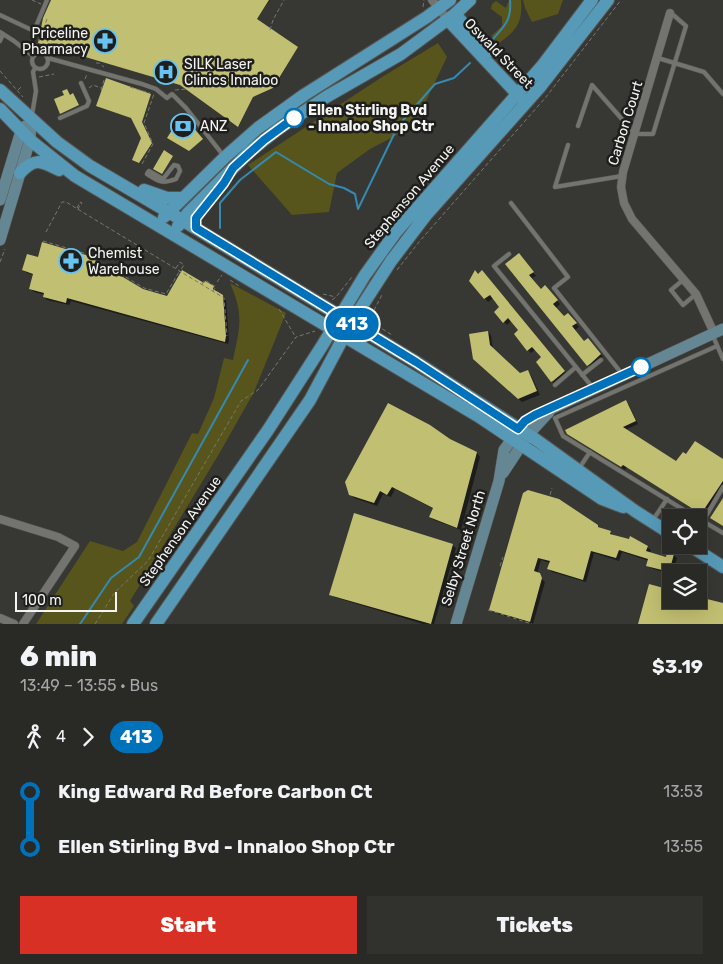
<!DOCTYPE html>
<meta charset="utf-8">
<style>
body{margin:0;font-family:Rubik,sans-serif;background:#31312e;color:#f1f3f6;height:100vh;display:flex;flex-direction:column;font-size:19px;white-space:nowrap}
*{box-sizing:border-box;margin:0}
p{font-size:16px;color:#a5a6a7}
.icon{flex:none;width:28px;height:28px;fill:none;stroke:currentColor;stroke-width:2;stroke-linecap:round;stroke-linejoin:round}
.map{position:relative;height:624px;overflow:hidden}
.drawer{display:flex;flex-direction:column;background:#292926;flex:1}
.drawer>*{flex:none}
.badge{padding:0 10px;border-radius:16px;font-size:18px;line-height:32px}
.buttons{position:absolute;left:662px;top:509px;display:grid;gap:10px}
.buttons a{display:grid;place-items:center;width:45px;height:45px;border-radius:0px;background:#292926;box-shadow:0 5px 20px #0002,0 0 0 1px #454543;font-size:25px}
.scale{position:absolute;left:15px;bottom:12px;width:102px;box-sizing:border-box;padding-left:5px;border:2px solid #f4f5f2;border-top:0;font-size:14px;line-height:18px;white-space:nowrap;color:#f4f5f2;-webkit-text-stroke:4px #1e1e1c;paint-order:stroke}
.map>.badge{position:absolute;translate:-50% -50%;box-shadow:0 0 0 2px #fff}
.legs{display:flex;align-items:center;gap:8px;height:55px;padding:0 20px;font-size:16px}
.legs p{margin-inline-start:auto}
.head{display:flex;align-items:center;justify-content:space-between;height:85px;padding:0 20px}
h1{font-size:28px;font-weight:800;line-height:38px}
.action{display:flex;gap:10px;margin-top:auto;padding:10px 20px}
.action a{flex:1;height:58px;border-radius:0px;background:#d93025;color:#fff;font-size:20px;font-weight:800;line-height:58px;text-align:center}
.action a+a{background:#31312e;color:#f1f3f6}
ul{padding:0 20px;list-style:none}
li{display:flex;align-items:center;gap:18px;height:55px;font-size:19px}
li i{display:grid;place-items:center;width:8px;height:100%;margin:0 6px;background:currentColor}
li i::after{content:'';width:12px;height:12px;margin:-6px;border:4px solid;border-radius:50%;background:#292926}
li p{margin-inline-start:auto}
li:first-child i{background:linear-gradient(#0000 50%,currentColor 0)}
li:last-child i{background:linear-gradient(currentColor 50%,#0000 0)}
.map>svg:first-child{display:block}
</style>
<div class="map">
<svg width="723" height="624" viewBox="0 0 723 624">
<rect width="100%" height="100%" fill="#373733"/>
<path fill="#57551b" d="M509 0H521C523 23 516 31 498 44L491 36 502 26V17L491 9 492 4 496 1 506 8Z
M523 0H563L558 14 532 22 525 8Z
M438 43 447 57 414 126 370 149 337 173 329 212 292 215 248 165 382 77Z
M230 283 286 313 254 392 219 454 130 601 134 606 122 624H36L90 541 123 551 137 542 192 433 198 434 214 398 224 358 233 360C240 327 244 315 230 283Z"/>
<path fill="#0007" d="M52 0H270L256 20 297 48 274 88 253 97 239 126 182 85Z
M522 258 536 276 532 278 541 290H548L560 304 556 308 564 318 568 314 579 327 575 330 584 342H591L603 357 591 368 507 264Z
M24 270 143 290 167 297 204 285 213 287 217 291 216 292 226 300 229 340 228 344 71 301 69 305 47 300 44 297 45 295 34 292 30 288 34 275 27 273Z
M478 275H486L568 375 555 385 552 381 543 357 536 349 531 353 528 350 520 330 512 320 507 325 495 312 501 307 493 298 488 302 471 281Z
M488 332 491 335 493 350 520 374 528 371 531 375 540 395 522 402 478 362Z
M626 402 629 405 638 424 625 430 677 463 687 456 723 460V487L704 516 627 467 625 470 568 433Z
M449 440 477 453 480 457 461 530 434 520 430 517 434 509 395 489 391 497 383 494 377 506 354 498 350 494Z
M524 494 610 532 613 535 647 547 651 550 650 553 667 558 668 554 674 555 677 558 673 572H671V578L666 576 663 572 651 568 648 565 649 561 622 552 619 561 594 553 586 582 552 572 549 569 550 563 541 560 537 574 545 582 533 624 494 613 491 610Z
M452 545 456 548 434 624H423L334 597 331 594Z"/>
<g fill="none" stroke-linecap="round" stroke-linejoin="round">
<path stroke="#348ab2" stroke-width="2" d="M491 41C504 27 512 20 510 0
M220 228V203L240 180 276 152 329 184 344 188 355 194 358 209 398 126 435 84 454 78 470 63
M80 624 111 578 139 557 248 360"/>
</g>
<path fill="#c1bf71" d="M51 0H269L257 19 298 47 273 88 253 97 238 127 180 85 38 43 43 18Z
M106 78 151 94 142 122 152 143 139 163 132 160 141 138 131 118 96 106Z
M67 89 70 95 73 93 79 105 60 114 54 99 64 95 62 91Z
M182 114 203 139 189 151 167 138Z
M164 150 173 156 162 174 153 169Z
M42 242 86 255 143 289 167 296 182 270 204 283 205 281 214 286 213 289 223 295 226 336 225 342 67 298 66 303 43 297 44 293 29 289 33 274 22 270 27 254 38 257Z
M519 253 534 272 529 275 541 289 545 285 558 300 553 304 564 316 568 313 577 323 572 326 584 341 588 338 601 354 590 364 587 366 505 264Z
M475 270 478 274 482 270 565 371 553 381 551 382 536 362 541 357 532 347 527 351 514 334 518 330 508 318 503 323 494 312 499 307 490 295 484 299 469 281Z
M488 331 490 345 520 373 528 370 537 391 518 399 473 359 469 334Z
M626 400 636 421 623 427 676 461 683 452 686 454 695 441 723 459V481L701 514 623 465 621 467 567 434 565 430Z
M388 403 430 425 450 439 477 452 457 528 429 517 433 508 392 487 387 495 380 491 374 503 349 495 345 482Z
M528 490 559 499 598 525V527L611 531 610 534 629 539 630 536 648 546 646 551 666 557 667 552 674 554 668 576 661 574 662 570 646 566 648 559 619 550 616 558 591 551 583 580 547 569 550 561 538 558 534 571 540 573 542 578 530 622 489 610 523 493Z
M723 498V526L710 518Z
M354 513 453 544 431 624 329 595Z
M649 584 671 590V600H699V597L723 603V624H638Z"/>
<g fill="none" stroke-linecap="round" stroke-linejoin="round">
<defs>
<path id="service" d="M0 15 34 31 47 0
M0 32 14 41 33 56
M0 41 3 34
M32 61a8 8 0 1 1 16 0a8 8 0 1 1-16 0Z
M48 58 142 84 156 89 167 98 172 94 186 108 223 155
M658 58 704 72 723 94
M32 115 36 91 33 72 35 68
M60 118 87 106 89 101 81 83
M578 126 592 85 635 134H653L686 26 671 13
M568 145 555 187 622 176
M148 172 147 174C159 182 162 184 176 179L180 171 178 166 174 165 163 179 149 171
M511 203 568 277 554 288 622 374
M509 254 494 266 593 388
M683 280 671 290 683 305 696 294
M713 336 723 359
M582 375 601 360
M555 385 576 367
M580 467 590 452
M697 518 563 436 555 418 717 346
M653 520 667 499
M701 520 723 533
M699 528 723 487"/>
<path id="minor" d="M432 0 448 20
M670 13 623 172 621 187 624 203 632 219 696 294 714 333
M0 519 58 537 75 546 23 624
M0 618 14 624"/>
<path id="secondary" d="M0 200 21 131 25 126
M0 240 30 140 31 119
M503 473 528 435 549 412
M456 624 499 481 504 450 525 421 723 329"/>
<path id="primary" d="M455 14 488 52
M448 20 522 99
M0 90 57 142 90 166 182 220 416 362 535 439 635 511 671 534
M0 109 30 140 75 176 478 416 602 499 623 507
M20 173C35 157 41 161 59 170
M144 190 167 198H182
M164 217 225 157 258 128 304 95 427 17 450 0
M178 226 188 213 249 152 278 129 326 97 401 54 455 14 470 0
M689 545 723 567
M133 624 268 430 322 346 365 275 396 232 542 66 592 0
M156 624 310 400 351 323 391 261 426 215 540 87 608 0"/>
</defs>
<use href="#service" stroke="#565653" stroke-width="5"/>
<use href="#minor" stroke="#565653" stroke-width="9"/>
<use href="#secondary" stroke="#565653" stroke-width="12"/>
<use href="#primary" stroke="#565653" stroke-width="14"/>
<path stroke="#777773" stroke-width="1" stroke-dasharray="4 2.5" stroke-linecap="butt" d="M32 0 41 4
M423 7 424 0
M270 30 273 20 284 0
M35 46 39 41 47 19
M48 48 67 55 68 52 50 47V44
M53 53C44 45 48 39 51 29L63 33
M498 55 512 71 520 74
M96 63H99L104 67
M0 71 23 97
M39 77 54 74
M85 79 87 74
M130 87 150 93
M89 88 93 85 101 88
M18 90 22 86
M101 90 104 80
M175 90 187 89
M142 164 153 144 144 123 154 94
M77 208 80 202 82 203 79 207
M46 232 62 202H66L224 298 227 336
M43 241 87 254 144 288 166 294 179 272
M0 262 5 249
M176 268 180 262 184 265 180 271
M397 270 419 242 546 97 621 0
M230 280 239 286
M217 282 222 275
M202 284 205 280 216 287 213 291
M323 294 336 297
M332 300 336 297 352 277
M279 309 295 336
M375 311 376 325
M368 316 372 319 376 325 392 335
M371 323 375 308 383 293
M550 495 552 488
M500 566 503 557
M488 610 532 624
M95 624 115 592 148 561 241 401 258 390 296 337 315 331"/>
<use href="#service" stroke="#73736f" stroke-width="4"/>
<use href="#minor" stroke="#73736f" stroke-width="8"/>
<use href="#secondary" stroke="#658693" stroke-width="11"/>
<use href="#primary" stroke="#569ab8" stroke-width="12"/>
<path stroke="#777773" stroke-width="1" stroke-dasharray="4 2.5" stroke-linecap="butt" d="M78 210 79 207
M179 272 180 271"/>
</g>
<g fill="none" stroke-linecap="round" stroke-linejoin="round">
<defs>
<path id="line-1" d="M294 118 264 140 233 168 224 183 196 218V228L416 362 518 429 525 421 535 415 641 367"/>
</defs>
<use href="#line-1" stroke="#fff" stroke-width="11"/>
<use href="#line-1" stroke="#0072bc" stroke-width="8"/>
</g>
<defs>
<symbol id="pharmacy-ring" viewBox="-11 -11 22 22"><circle r="9.5" fill="#1e1e1c" stroke="#69c3f1" stroke-width="1.5"/><path d="M-2-6h4v4h4v4h-4v4h-4v-4h-4v-4h4Z" fill="#69c3f1"/></symbol>
<symbol id="hospital-ring" viewBox="-11 -11 22 22"><circle r="9.5" fill="#1e1e1c" stroke="#69c3f1" stroke-width="1.5"/><path d="M-5-5h3v3.5h4V-5h3V5h-3V1.5h-4V5h-3Z" fill="#69c3f1"/></symbol>
<symbol id="bank-ring" viewBox="-11 -11 22 22"><circle r="9.5" fill="#1e1e1c" stroke="#69c3f1" stroke-width="1.5"/><path d="M-6-4H6V4H-6ZM0-2.3a2.3 2.3 0 1 0 0 4.6a2.3 2.3 0 1 0 0-4.6Z" fill="#69c3f1"/></symbol>
</defs>
<g fill-rule="evenodd">
<use href="#pharmacy-ring" x="91" y="27" width="28" height="28"/>
<use href="#hospital-ring" x="152" y="58" width="28" height="28"/>
<use href="#bank-ring" x="169" y="112" width="28" height="28"/>
<use href="#pharmacy-ring" x="57" y="247" width="28" height="28"/>
</g>
<g fill="#fff" stroke="#0072bc" stroke-width="2.5">
<circle cx="294" cy="118" r="9"/>
<circle cx="641" cy="367" r="9"/>
</g>
<g text-anchor="middle" stroke-width="5" stroke-linejoin="round" paint-order="stroke">
<g font-size="14" fill="#f4f5f2" stroke="#1e1e1c" text-anchor="start">
<text x="88" y="38" text-anchor="end">Priceline<tspan x="88" dy="16">Pharmacy</tspan></text>
<text x="184" y="69">SILK Laser<tspan x="184" dy="16">Clinics Innaloo</tspan></text>
<text x="200" y="131">ANZ</text>
<text x="88" y="258">Chemist<tspan x="88" dy="16">Warehouse</tspan></text>
</g>
<g font-size="14" fill="#f4f5f2" stroke="#1e1e1c">
<text transform="translate(499 53) rotate(46)" y="5">Oswald Street</text>
<text transform="translate(625 123) rotate(-73)" y="5">Carbon Court</text>
<text transform="translate(409 196) rotate(-50)" y="5">Stephenson Avenue</text>
<text transform="translate(180 531) rotate(-55)" y="5">Stephenson Avenue</text>
<text transform="translate(463 548) rotate(-73)" y="5">Selby Street North</text>
</g>
<g font-size="14" font-weight="bold" fill="#f4f5f2" stroke="#1e1e1c" text-anchor="start">
<text x="308" y="115">Ellen Stirling Bvd<tspan x="308" dy="16">- Innaloo Shop Ctr</tspan></text>
</g>
</g>
</svg>
<div class="buttons">
<a><svg class="icon" aria-label="locate" viewBox="0 0 24 24"><circle cx="12" cy="12" r="6"/><path d="M12 2v4M12 18v4M2 12h4M18 12h4"/></svg></a>
<a><svg class="icon" aria-label="layers" viewBox="0 0 24 24"><path d="M12 4l9 5-9 5-9-5zM3 14l9 5 9-5"/></svg></a>
</div>
<div class="scale">100 m</div>
<b class="badge" style="left:352px;top:324px;background:#0072bc;color:#fff">413</b>
</div>
<section class="drawer">
<div class="head"><div><h1>6 min</h1><p>13:49 – 13:55 · Bus</p></div><b>$3.19</b></div>
<div class="legs"><svg class="icon" aria-label="walk" viewBox="0 0 24 24"><circle cx="13" cy="4" r="2"/><path d="M13 8l-2 6 4 7M11 14l-3 7M7 12l3-4h3l4 4"/></svg>4<svg class="icon" aria-label="forward" viewBox="0 0 24 24"><path d="M9 5l7 7-7 7"/></svg><b class="badge" style="background:#0072bc;color:#fff">413</b></div>
<ul>
<li><i style="color:#0072bc"></i><b>King Edward Rd Before Carbon Ct</b><p>13:53</p></li>
<li><i style="color:#0072bc"></i><b>Ellen Stirling Bvd - Innaloo Shop Ctr</b><p>13:55</p></li>
</ul>
<div class="action"><a>Start</a><a>Tickets</a></div>
</section>
